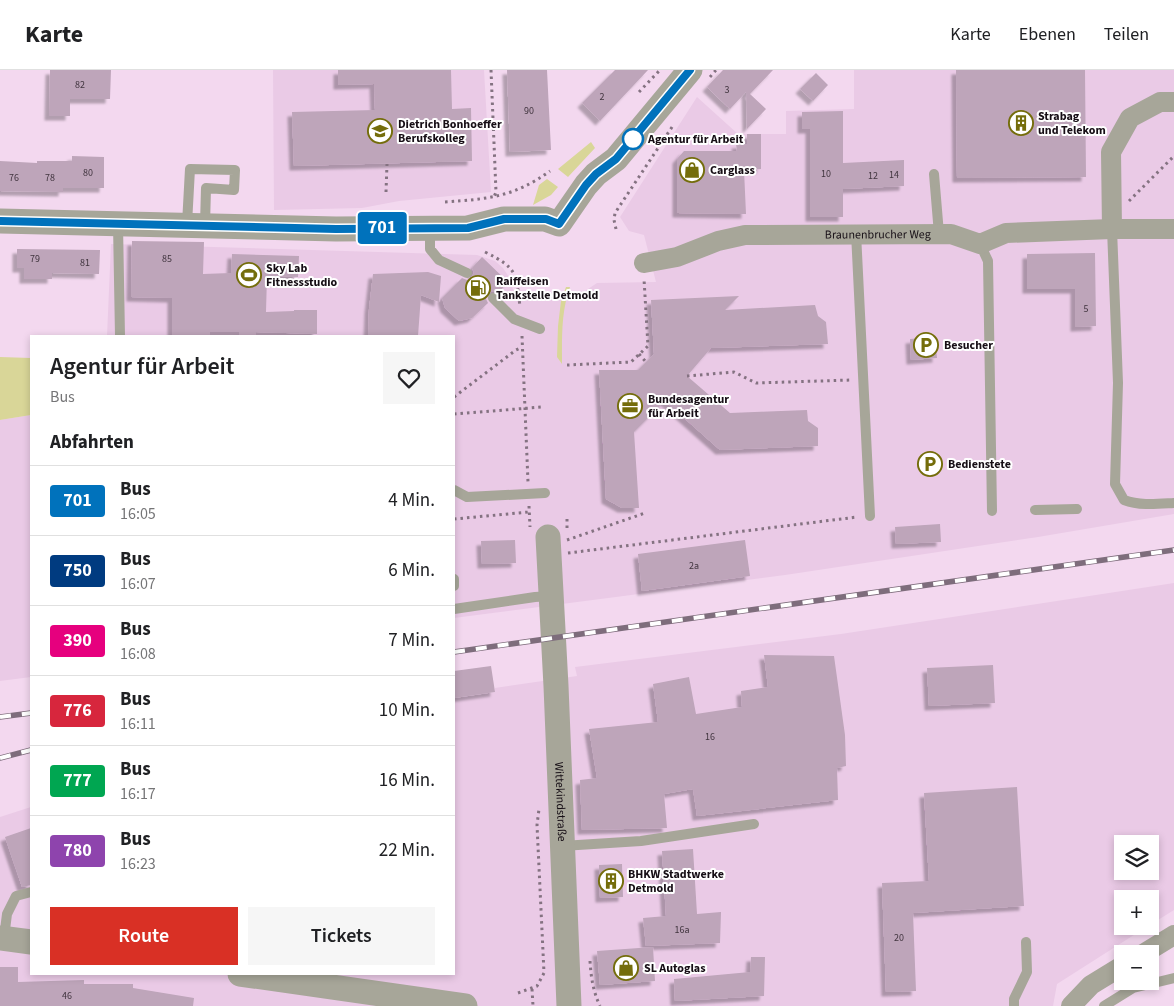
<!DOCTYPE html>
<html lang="de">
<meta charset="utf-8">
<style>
body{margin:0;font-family:"Source Sans 3",sans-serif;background:#f6f6f6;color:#202124;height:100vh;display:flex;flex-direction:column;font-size:19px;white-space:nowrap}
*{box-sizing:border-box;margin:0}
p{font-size:16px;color:#757577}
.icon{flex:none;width:28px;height:28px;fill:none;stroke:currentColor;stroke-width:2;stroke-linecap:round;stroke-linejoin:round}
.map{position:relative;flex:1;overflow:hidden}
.sheet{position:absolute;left:30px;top:265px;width:425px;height:640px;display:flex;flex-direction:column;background:#fff;border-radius:0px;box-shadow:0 2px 8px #0003}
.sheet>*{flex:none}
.badge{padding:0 10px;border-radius:4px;font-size:18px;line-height:32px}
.fabs{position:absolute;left:1114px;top:765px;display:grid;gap:10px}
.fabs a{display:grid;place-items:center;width:45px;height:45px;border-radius:0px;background:#fff;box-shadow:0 2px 8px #0003;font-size:25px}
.map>.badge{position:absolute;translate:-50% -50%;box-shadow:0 0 0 2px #fff}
h2{padding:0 20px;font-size:19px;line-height:45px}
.round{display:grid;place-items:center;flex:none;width:52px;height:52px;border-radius:0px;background:#f6f6f6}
.summary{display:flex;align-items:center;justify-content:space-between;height:85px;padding:0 20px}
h1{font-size:24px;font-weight:600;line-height:38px}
.cta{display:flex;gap:10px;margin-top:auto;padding:10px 20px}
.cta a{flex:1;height:58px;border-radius:0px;background:#d93025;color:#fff;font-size:20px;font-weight:600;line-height:58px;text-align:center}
.cta a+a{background:#f6f6f6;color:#202124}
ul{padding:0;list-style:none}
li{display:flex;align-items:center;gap:15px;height:70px;padding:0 20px;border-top:1px solid #e0e0e0}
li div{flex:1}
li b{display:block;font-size:19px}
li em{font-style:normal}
li .badge{min-width:55px;font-weight:700;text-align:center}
header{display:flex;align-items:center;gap:30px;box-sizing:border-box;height:70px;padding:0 25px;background:#fff;border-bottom:1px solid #e0e0e0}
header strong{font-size:24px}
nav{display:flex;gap:28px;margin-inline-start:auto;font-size:18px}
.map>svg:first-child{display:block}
</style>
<header>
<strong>Karte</strong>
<nav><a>Karte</a><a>Ebenen</a><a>Teilen</a></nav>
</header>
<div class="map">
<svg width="1174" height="936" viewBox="0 0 1174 936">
<defs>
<filter id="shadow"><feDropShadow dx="-4.5" dy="4.5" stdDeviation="1" flood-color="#0004"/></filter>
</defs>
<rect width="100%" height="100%" fill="#f3d8ef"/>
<path fill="#eacae6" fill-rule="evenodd" d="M273 0H484L491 122 399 131 362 138 274 140Z
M854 0H1174V444L1038 467 785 505 454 548V266H107L111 174 477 185 495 191 503 198 511 210 513 220 582 223 597 213 656 212 644 165 629 161 620 147 697 27 738 64H786V41L854 39Z
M31 345V607L0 611V350Z
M1174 513V840L1150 855V829H1122V856H1148L1057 914 1053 936H0V747L31 737V904H454V628L495 622V618L577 606 575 597 841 564ZM1122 774H1150V801H1122Z"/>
<path fill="#d9d698" d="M591 72 595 78 568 107 558 99Z
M547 109 558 117 551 125 533 135 539 115Z
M566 217H570C561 242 562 268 562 294L557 287 558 256 561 231Z
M0 287 31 288V345L0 350Z"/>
<path fill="#bea5ba" filter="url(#shadow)" d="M50 0H111L110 29H70V46H49Z
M338 0H451L452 39 471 38 472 91 294 96 292 42 375 40 374 14 338 15Z
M507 0H547L551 80 510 82Z
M615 0H648L600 51 582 33Z
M723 0H773L750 24 766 39 747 59 746 22 730 39 707 17Z
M956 0H1085L1086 107 957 108Z
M816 3 828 15 813 31 800 19Z
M843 41V93L904 90V116L843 119V147H810V59H802V42Z
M747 64H761V99L744 100 746 144 677 143V89L684 81H737L736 74H747Z
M72 86 104 87V118H63V122L0 121V91L37 93V91H72Z
M132 171 204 172 203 204 231 203 232 184 299 186 298 207 267 206 266 242 294 241V240H317V264L256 262V266H239V262H210V266H172V228L131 227Z
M17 179 100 180 99 204 52 203V209H24V198H17Z
M1095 183 1096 256 1075 257V219H1027V184Z
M482 187 508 212 498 223 492 221 488 224 486 229 488 233 472 248 459 251 445 238 442 228 462 208 467 210 471 208 474 203 472 198Z
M428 202 441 206 439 232 421 225 418 266H368L369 239 373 204Z
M739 226 725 240 815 235 818 246 826 252 828 274 711 278 687 306 730 343 807 340 808 351 818 358V376L720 380 665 331 634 362 639 438H622L606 429 599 300H638L654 284 651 230Z
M935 267 937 288 911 290 910 269Z
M940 454 941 472 896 474 895 457Z
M515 470 516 493 482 494 481 471Z
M745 470 750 506 642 521 638 484Z
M764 585 834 586 845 665 846 696 837 698 838 730 697 746 693 719 664 724 667 758 582 760 580 710 597 708 589 659 658 652 653 614 689 607 696 644 742 637 741 621 768 617Z
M993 595 995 633 929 636 927 598Z
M491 596 495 622 454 628V601Z
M1017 717 1024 836 913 843 916 921 886 922 882 813 929 811 924 723Z
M31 758V815L22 817 5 767Z
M693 779 697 844 721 842 720 873 646 876 643 848 666 846 662 781Z
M622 794 623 827 600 828 599 795Z
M653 877 655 911 600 915 597 881Z
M751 887H765L764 926 675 931 674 909 750 902Z
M0 897H18V912L84 910V914H133V918L194 928 193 936H0Z"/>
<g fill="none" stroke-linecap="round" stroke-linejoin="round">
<path stroke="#847281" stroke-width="3" stroke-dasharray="2.5 4" stroke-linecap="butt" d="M491 0 496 122 494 127
M710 7 716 0
M639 22 660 0
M386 122 387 94
M1129 131 1174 86
M445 132C488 129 514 127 550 101
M616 159 614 150 615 143 674 54
M485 182C517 198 516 202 520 237
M522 266 528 412
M639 284 646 292
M567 295 631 292 648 276 644 209
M687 306 734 302 756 313 851 310
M454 327 516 280 522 277
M454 344 542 337
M529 436 530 457
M454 449 529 442
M567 458V448
M567 470 645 443
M568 483 857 447
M590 891C591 907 593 921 600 936
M532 919 533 936
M518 923 537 916 544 903 537 755 539 739"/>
<path stroke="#a7a699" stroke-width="10" d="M934 104 939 164
M118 154 120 266
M187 154 190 99 235 100 234 120 206 118 205 155
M430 158V179L439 190 467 203
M1112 159 1118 313 1115 414 1124 430C1140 436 1157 434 1174 433
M856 163 870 446
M980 174 988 191 992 441
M493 228 514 249 540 259
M454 420 467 427 545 423
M1035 440 1077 439
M454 509V516
M454 539 535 527 551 526
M562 776 641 771 754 754
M4 868 7 844 16 826 31 822
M1014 936V929L1027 902 1026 872
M1104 936 1133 918 1174 908"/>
<g stroke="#a7a699" stroke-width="20">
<path d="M1112 159 1111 82 1130 48 1160 32H1174"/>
<path id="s1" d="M644 193 677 187 718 171 745 165 951 164 980 174 1006 163 1112 159H1174"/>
<path d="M1143 884 1174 865"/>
<path d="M1071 936 1091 915 1122 896"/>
</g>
<g stroke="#a7a699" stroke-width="25">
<path d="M0 151 336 159 468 158 504 149H545L559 154 586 115 596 104 616 89 690 0"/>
<path id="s2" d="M548 467 556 616 569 936"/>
<path d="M0 868 31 872"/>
<path d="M240 904 465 936"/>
</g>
<defs>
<path id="rail" d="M454 582 1174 480
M0 647 31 643
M0 688 31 680"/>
</defs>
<use href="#rail" stroke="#7e6d7c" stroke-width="5.5"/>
<use href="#rail" stroke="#fff" stroke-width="4" stroke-dasharray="11" stroke-linecap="butt"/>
</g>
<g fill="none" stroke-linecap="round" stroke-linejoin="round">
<defs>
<path id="line" d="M0 151 336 159 468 158 504 149H546L559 154 586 115 596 104 616 89 690 0"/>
</defs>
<use href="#line" stroke="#fff" stroke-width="11"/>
<use href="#line" stroke="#0072bc" stroke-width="8"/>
</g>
<defs>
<symbol id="building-ring" viewBox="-11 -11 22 22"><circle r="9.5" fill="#fff" stroke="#746d0b" stroke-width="1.5"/><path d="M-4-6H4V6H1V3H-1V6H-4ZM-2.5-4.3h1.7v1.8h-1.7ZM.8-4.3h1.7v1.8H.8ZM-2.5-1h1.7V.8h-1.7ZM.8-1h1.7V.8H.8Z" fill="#746d0b"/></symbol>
<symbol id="school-ring" viewBox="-11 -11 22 22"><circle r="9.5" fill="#fff" stroke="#746d0b" stroke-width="1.5"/><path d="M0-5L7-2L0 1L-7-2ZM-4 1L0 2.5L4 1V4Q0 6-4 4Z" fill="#746d0b"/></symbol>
<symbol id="shop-ring" viewBox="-11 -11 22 22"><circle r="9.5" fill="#fff" stroke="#746d0b" stroke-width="1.5"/><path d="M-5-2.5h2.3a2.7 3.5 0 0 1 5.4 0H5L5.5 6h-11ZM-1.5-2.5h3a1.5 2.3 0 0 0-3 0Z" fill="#746d0b"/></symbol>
<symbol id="stadium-ring" viewBox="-11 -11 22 22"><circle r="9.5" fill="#fff" stroke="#746d0b" stroke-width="1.5"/><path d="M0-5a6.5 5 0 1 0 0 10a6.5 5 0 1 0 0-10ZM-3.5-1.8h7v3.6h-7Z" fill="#746d0b"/></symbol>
<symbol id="fuel-ring" viewBox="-11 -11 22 22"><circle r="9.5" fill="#fff" stroke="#746d0b" stroke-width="1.5"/><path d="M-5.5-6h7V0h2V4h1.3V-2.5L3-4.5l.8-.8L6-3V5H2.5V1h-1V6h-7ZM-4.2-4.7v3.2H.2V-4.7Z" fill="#746d0b"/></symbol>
<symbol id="parking-ring" viewBox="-11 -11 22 22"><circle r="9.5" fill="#fff" stroke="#746d0b" stroke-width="1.5"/><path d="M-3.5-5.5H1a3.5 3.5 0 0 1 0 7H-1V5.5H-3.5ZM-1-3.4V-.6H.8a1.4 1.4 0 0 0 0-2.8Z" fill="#746d0b"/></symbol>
<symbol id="office-ring" viewBox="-11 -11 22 22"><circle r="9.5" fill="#fff" stroke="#746d0b" stroke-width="1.5"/><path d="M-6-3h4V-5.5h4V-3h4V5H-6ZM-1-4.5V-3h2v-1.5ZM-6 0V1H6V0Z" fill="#746d0b"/></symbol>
</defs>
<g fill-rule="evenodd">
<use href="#building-ring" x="1007" y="39" width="28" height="28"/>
<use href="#school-ring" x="366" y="47" width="28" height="28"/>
<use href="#shop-ring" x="678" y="86" width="28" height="28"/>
<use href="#stadium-ring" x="235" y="191" width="28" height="28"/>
<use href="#fuel-ring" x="464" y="204" width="28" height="28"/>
<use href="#parking-ring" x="912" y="261" width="28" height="28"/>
<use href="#office-ring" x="616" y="322" width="28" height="28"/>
<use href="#parking-ring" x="916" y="380" width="28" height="28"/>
<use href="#building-ring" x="597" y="797" width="28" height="28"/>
<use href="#shop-ring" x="612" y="884" width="28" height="28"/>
</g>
<circle fill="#fff" stroke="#0072bc" stroke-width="2.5" cx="633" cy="69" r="10"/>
<g text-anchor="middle" stroke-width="4" stroke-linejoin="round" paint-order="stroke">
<g font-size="10" fill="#40343e">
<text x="80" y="18">82</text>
<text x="727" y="23">3</text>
<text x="602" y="30">2</text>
<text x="529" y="44">90</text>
<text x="88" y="106">80</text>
<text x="826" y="107">10</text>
<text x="894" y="108">14</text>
<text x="873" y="109">12</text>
<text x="14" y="111">76</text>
<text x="50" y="111">78</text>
<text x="35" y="192">79</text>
<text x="167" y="192">85</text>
<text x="85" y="196">81</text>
<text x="1086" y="242">5</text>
<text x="694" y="499">2a</text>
<text x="710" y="670">16</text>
<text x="682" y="863">16a</text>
<text x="899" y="871">20</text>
<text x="67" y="929">46</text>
</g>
<g font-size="12" font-weight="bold" fill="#160e15" stroke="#fff" text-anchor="start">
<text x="1038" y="50">Strabag<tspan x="1038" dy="14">und Telekom</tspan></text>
<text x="398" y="58">Dietrich Bonhoeffer<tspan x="398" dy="14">Berufskolleg</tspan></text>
<text x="710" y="104">Carglass</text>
<text x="266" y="202">Sky Lab<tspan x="266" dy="14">Fitnessstudio</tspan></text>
<text x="496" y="215">Raiffeisen<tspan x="496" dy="14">Tankstelle Detmold</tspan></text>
<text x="944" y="279">Besucher</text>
<text x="648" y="333">Bundesagentur<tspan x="648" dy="14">für Arbeit</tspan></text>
<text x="948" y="398">Bedienstete</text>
<text x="628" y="808">BHKW Stadtwerke<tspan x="628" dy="14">Detmold</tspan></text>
<text x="644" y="902">SL Autoglas</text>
</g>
<g font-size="12" font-weight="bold" fill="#160e15" stroke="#fff" text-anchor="start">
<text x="648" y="73">Agentur für Arbeit</text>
</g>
<g font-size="12" fill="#160e15" stroke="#fff">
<text dy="4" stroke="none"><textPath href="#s1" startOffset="238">Braunenbrucher Weg</textPath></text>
<text dy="4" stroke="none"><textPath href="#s2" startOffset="265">Wittekindstraße</textPath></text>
</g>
</g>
</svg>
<div class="fabs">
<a><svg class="icon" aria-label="layers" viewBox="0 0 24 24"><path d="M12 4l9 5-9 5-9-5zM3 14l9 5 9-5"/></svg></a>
<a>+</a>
<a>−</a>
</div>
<b class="badge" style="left:382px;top:158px;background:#0072bc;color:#fff">701</b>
<section class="sheet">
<div class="summary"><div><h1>Agentur für Arbeit</h1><p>Bus</p></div><a class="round"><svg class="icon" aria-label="heart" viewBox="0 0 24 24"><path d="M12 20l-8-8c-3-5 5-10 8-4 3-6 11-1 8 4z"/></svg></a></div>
<h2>Abfahrten</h2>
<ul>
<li><span class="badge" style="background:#0072bc;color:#fff">701</span><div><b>Bus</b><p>16:05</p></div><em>4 Min.</em></li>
<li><span class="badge" style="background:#003b80;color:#fff">750</span><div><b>Bus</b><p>16:07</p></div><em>6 Min.</em></li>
<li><span class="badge" style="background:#e6007e;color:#fff">390</span><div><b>Bus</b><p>16:08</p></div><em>7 Min.</em></li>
<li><span class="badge" style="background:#d7263d;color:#fff">776</span><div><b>Bus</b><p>16:11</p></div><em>10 Min.</em></li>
<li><span class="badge" style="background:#00a651;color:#fff">777</span><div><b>Bus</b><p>16:17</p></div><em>16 Min.</em></li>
<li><span class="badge" style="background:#8e44ad;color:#fff">780</span><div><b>Bus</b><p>16:23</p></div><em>22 Min.</em></li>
</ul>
<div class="cta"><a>Route</a><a>Tickets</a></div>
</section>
</div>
